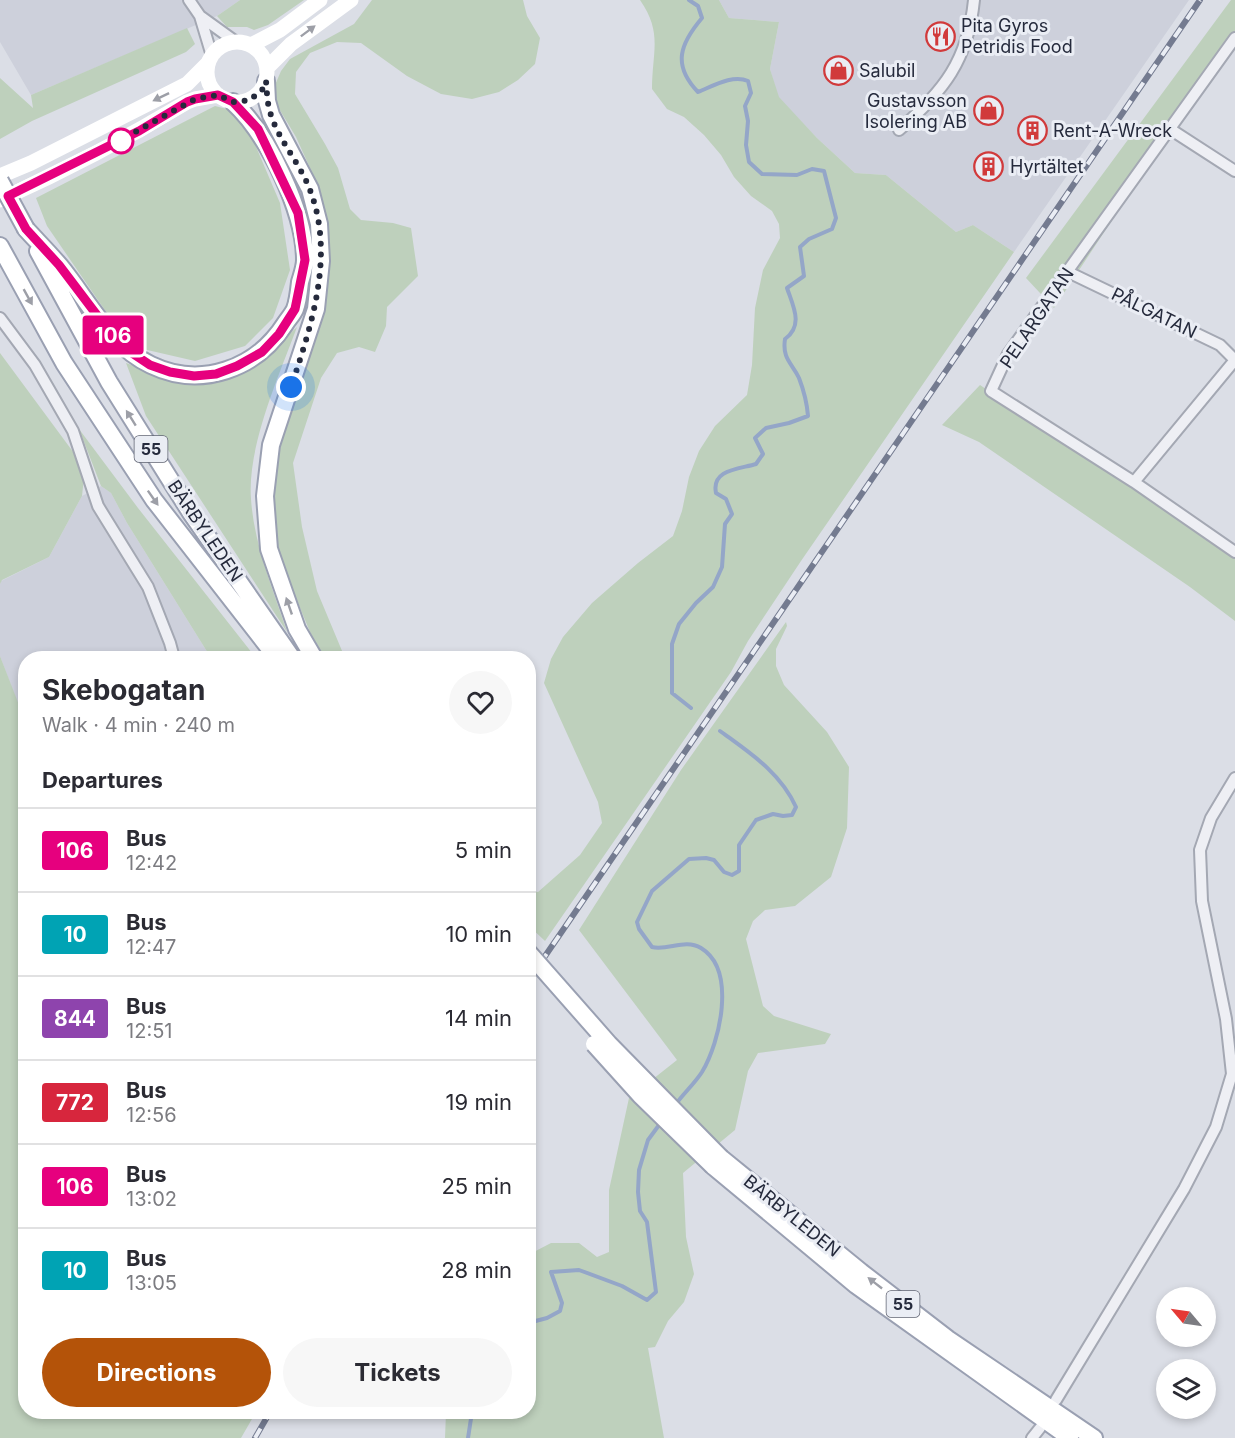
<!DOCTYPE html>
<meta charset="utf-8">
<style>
body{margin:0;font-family:Inter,sans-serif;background:#f7f7f7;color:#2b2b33;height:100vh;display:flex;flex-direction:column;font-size:22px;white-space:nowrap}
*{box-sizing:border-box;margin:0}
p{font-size:20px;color:#7c7c81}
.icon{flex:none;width:33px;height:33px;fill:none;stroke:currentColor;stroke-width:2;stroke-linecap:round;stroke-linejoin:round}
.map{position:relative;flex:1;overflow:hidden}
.panel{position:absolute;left:18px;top:651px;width:518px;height:768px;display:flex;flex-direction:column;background:#fff;border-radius:24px;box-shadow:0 3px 9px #0003}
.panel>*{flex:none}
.badge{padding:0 12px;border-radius:4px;font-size:21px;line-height:39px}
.needle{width:39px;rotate:299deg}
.buttons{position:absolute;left:1156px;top:1287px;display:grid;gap:12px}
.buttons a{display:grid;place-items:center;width:60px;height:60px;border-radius:50%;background:#fff;box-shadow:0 3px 9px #0003;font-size:30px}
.you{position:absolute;width:30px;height:30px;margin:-15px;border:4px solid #fff;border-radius:50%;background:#1a73e8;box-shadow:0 0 0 9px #1a73e833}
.map>.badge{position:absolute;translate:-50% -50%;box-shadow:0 0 0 3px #fff}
h2{padding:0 24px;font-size:22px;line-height:54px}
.round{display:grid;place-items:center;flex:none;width:63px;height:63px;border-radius:32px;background:#f7f7f7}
.headline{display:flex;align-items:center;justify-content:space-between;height:102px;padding:0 24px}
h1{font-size:28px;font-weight:700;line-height:45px}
.primary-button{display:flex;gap:12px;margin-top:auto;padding:12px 24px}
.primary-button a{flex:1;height:69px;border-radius:36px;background:#b45309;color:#fff;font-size:24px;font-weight:700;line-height:69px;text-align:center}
.primary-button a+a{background:#f7f7f7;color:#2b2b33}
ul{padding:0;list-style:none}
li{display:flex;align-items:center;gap:18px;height:84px;padding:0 24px;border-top:2px solid #e1e1e2}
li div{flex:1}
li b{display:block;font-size:22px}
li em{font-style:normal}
li .badge{min-width:66px;font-weight:700;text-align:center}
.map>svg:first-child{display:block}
</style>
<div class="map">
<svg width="1235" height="1438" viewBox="0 0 1235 1438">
<rect width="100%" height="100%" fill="#dbdee6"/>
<path fill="#cdd0db" d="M0 0H240L217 16 31 95 0 42Z
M719 0H1189L1014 252 973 225 956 232 886 175 855 173 817 138 778 97 770 69 779 22 729 18Z
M101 486 111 493 127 523 211 658H26L25 723 0 656V584L1 581 49 557 82 496Z"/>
<path fill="#bed0bc" d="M240 0H304L268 25 254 30 247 27H227L217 16Z
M372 0H523L527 16 540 38 535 64 518 80 499 92 472 99 441 94 407 76 361 43 337 42 310 53 296 72 295 94 325 144 338 168 350 209 361 220 393 223 411 228 418 276 387 307 386 326 375 352 359 347 337 353 321 378 293 463 302 527 317 591 345 658H325L310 632 274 545V473L282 431 321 314 326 218 315 179 296 137 275 102 272 92 281 71 290 59 354 24Z
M640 0H719L729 18 779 22 770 69 779 97 817 138 855 173 886 175 956 232 973 225 1014 252 801 561 748 641 731 672 545 941 528 925V890L538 892 580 855 602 823 598 802 544 683 551 659 563 637 592 603 638 563 673 536 682 511 689 477 699 451 715 426 747 395 752 365 755 308 763 270 780 238 779 224 772 211 751 196 734 177 721 155 704 135 684 117 667 109 652 89C652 52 663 33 640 0Z
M1231 0H1235V34L1054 308 1026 278Z
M187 28 195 44 186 52 32 121 0 139V78L33 108 31 95Z
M215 106 231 110 251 135 280 203 290 270 273 318 245 346 195 361 143 349 113 322 47 226 36 198Z
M297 327C279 376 247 446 251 499 254 545 273 589 287 632L146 416 126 363 181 383 219 380 257 364Z
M0 353 85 468 82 496 49 557 2 580 0 584Z
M980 385 1235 558V621L1190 587 979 442 942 425Z
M79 429 138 508 256 658H211L127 523 111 493 101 486Z
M786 622 787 626 776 649V666L784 685 827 732 849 767 847 828 831 877 795 906 765 910 753 921 746 939 763 1006 774 1016 831 1034 825 1044 758 1053 748 1071 735 1130 683 1173 686 1237 694 1274 684 1302 668 1321 655 1347 648 1348 664 1438H445L446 1412H528V1255L551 1243H579L597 1257 609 1252V1190L629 1098 677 1060 579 930 681 770Z
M0 656 26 723V1412H256L241 1438H0Z"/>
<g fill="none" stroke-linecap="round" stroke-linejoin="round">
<path stroke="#94a6c8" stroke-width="4" d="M689 0 698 6 702 18C680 44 672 65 698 92 713 86 733 74 748 81L751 93 745 106 748 121 746 145 749 162 762 174 797 175 812 169 824 171 836 218 832 229 809 239 800 247 804 276 787 288C793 306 804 325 785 339 782 359 792 363 799 378 804 391 807 403 808 416L789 423 766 428 755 438 763 454 756 464C740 469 711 469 716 493L726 499 732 514 725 524 722 567 713 587 696 603 679 624 672 644V693L691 708
M676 1104C684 1093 695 1083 702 1072 720 1042 737 970 701 948 685 938 668 951 652 947L639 929 637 922 652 891 689 859 706 858 714 860 724 872 732 875 739 871V845L756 820 773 814 783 816 792 815 796 807C780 772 750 753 720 731
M528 1323 547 1318 560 1311 562 1303 551 1272 579 1270 622 1286 647 1300 656 1292 647 1222 640 1211 638 1192 639 1170 648 1140 662 1121
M468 1438 472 1412"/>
<defs>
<path id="street" d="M189 0 200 16 212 56
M200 16 236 42
M1235 38 1008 354 991 391 1134 482 1235 552
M1170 129 1235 171
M899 130C944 91 968 60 974 0
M1068 272 1220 345 1235 360
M0 318 35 365 73 431 98 506 148 587 170 643 174 658
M1134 482 1235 360
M1056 1400 1184 1189 1216 1127 1232 1074 1226 1019 1202 901 1200 850 1211 818 1235 778
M1032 1438 1040 1428"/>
<path id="primary" d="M266 81 267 101 271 115 310 189 319 224 321 261 316 309 271 445 265 496 269 549 297 629 314 658
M26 229C37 241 49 253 60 266 88 300 110 346 151 365 201 389 256 369 285 324 288 319 293 314 295 309 298 301 299 291 300 282 302 275 305 267 305 260 305 212 268 134 233 102
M0 246 64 363 154 500 277 658
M38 251 109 382 191 513 292 658
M721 1158 861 1272 948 1339 1094 1438
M713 1166 856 1285 1070 1438"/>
</defs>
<use href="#street" stroke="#a4a8b3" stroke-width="14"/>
<use href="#primary" stroke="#9aa0b2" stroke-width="20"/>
<use href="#street" stroke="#eeeff4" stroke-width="10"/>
<path stroke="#fff" stroke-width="15" d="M207 72a30 30 0 1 1 60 0a30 30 0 1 1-60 0Z
M251 45 280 30 320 0
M268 67 291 44 351 0
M0 176 31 163 187 84 208 63
M0 200C64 171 127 138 187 102L195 99 218 95"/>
<use href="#primary" stroke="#fff" stroke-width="16"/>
<defs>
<path id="rail" d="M528 981 1200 0
M255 1438 270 1412"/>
</defs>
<use href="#rail" stroke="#747b90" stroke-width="6"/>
<use href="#rail" stroke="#eaedf4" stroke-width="4" stroke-dasharray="11" stroke-linecap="butt"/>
<defs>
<path id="primary-bridge" d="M0 181 26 229
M528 952 609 1044 721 1158
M594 1044 640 1095 713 1166"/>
</defs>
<use href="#primary-bridge" stroke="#9aa0b2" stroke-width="20" stroke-linecap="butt"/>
<use href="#primary-bridge" stroke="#fff" stroke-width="16"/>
</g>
<defs><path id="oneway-solid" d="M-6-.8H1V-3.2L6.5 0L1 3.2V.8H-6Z" transform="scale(1.5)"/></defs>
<g fill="#9d9fa7">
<use href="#oneway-solid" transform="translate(308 31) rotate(-37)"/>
<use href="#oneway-solid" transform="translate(161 97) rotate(154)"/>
<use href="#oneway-solid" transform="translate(28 297) rotate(61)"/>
<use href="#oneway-solid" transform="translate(131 418) rotate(-122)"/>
<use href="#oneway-solid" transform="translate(153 498) rotate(55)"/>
<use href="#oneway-solid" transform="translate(289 606) rotate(-109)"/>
<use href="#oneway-solid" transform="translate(875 1283) rotate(-142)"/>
</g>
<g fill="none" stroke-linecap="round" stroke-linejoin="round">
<defs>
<path id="line" d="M218 95 233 102 258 129 298 213 305 260 295 309 279 334 262 352 237 366 216 374 194 376 170 372 150 365 126 349 109 331 59 265 26 229 8 196 139 131 187 102 195 99Z"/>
</defs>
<use href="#line" stroke="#fff" stroke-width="14"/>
<use href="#line" stroke="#e6007e" stroke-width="9"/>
<path stroke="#252a3c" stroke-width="6" stroke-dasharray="0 10.8" d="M121 141H119L195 99 218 95 233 102 250 100 263 89 266 81C267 92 267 102 270 112 278 140 300 163 310 190 335 255 312 324 291 387"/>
</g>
<defs>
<symbol id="restaurant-ring" viewBox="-11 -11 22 22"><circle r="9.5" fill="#eaedf4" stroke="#d13a3b" stroke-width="1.5"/><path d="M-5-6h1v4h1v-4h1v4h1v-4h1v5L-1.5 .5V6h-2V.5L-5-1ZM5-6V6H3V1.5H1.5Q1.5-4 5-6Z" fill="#d13a3b"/></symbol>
<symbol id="shop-ring" viewBox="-11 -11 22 22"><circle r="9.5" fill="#eaedf4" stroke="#d13a3b" stroke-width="1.5"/><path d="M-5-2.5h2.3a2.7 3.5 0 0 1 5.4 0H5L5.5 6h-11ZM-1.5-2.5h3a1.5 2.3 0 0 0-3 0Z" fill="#d13a3b"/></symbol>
<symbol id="building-ring" viewBox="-11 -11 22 22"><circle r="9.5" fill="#eaedf4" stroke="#d13a3b" stroke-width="1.5"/><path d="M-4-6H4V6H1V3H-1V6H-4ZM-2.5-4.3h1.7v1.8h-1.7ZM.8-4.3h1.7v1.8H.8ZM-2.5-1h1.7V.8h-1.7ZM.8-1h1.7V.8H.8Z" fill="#d13a3b"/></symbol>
</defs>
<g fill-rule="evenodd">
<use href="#restaurant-ring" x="924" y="20" width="33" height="33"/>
<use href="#shop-ring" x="822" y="54" width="33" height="33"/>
<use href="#shop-ring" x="972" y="94" width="33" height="33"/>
<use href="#building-ring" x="1016" y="114" width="33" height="33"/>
<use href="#building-ring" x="972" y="150" width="33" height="33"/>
</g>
<circle fill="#fff" stroke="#e6007e" stroke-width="3" cx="121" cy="141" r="12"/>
<g text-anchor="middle" stroke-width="6" stroke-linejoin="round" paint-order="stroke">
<g fill="#eaedf4" stroke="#606473" stroke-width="1.5">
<rect x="134.5" y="436" width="33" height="26" rx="4.5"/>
<rect x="886.5" y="1291" width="33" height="26" rx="4.5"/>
</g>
<g font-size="16" font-weight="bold" fill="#252a3c">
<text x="151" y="455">55</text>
<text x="903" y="1310">55</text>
</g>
<g font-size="18" fill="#252a3c" stroke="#eaedf4" text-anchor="start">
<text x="961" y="32">Pita Gyros<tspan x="961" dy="21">Petridis Food</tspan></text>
<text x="859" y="77">Salubil</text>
<text x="967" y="107" text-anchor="end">Gustavsson<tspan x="967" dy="21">Isolering AB</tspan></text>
<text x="1053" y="137">Rent-A-Wreck</text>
<text x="1010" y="173">Hyrtältet</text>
</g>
<g font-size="18" fill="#252a3c" stroke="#eaedf4">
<text transform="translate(1154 313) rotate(26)" y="6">PÅLGATAN</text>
<text transform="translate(1037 318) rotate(-56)" y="6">PELARGATAN</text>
<text transform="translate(205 531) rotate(56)" y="6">BÄRBYLEDEN</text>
<text transform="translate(792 1216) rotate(39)" y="6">BÄRBYLEDEN</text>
</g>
</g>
</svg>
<div class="buttons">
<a><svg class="needle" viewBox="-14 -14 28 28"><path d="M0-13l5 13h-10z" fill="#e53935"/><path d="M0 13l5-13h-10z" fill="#7c7c81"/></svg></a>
<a><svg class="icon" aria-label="layers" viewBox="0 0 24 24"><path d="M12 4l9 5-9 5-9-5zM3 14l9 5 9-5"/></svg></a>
</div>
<div class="you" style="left:291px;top:387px"></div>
<b class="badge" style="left:113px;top:335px;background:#e6007e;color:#fff">106</b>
<section class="panel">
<div class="headline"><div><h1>Skebogatan</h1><p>Walk · 4 min · 240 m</p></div><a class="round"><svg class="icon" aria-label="heart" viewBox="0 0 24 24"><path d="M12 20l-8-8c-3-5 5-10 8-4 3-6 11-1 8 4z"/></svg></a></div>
<h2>Departures</h2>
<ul>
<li><span class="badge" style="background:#e6007e;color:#fff">106</span><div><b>Bus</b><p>12:42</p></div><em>5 min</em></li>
<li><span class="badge" style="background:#00a3b4;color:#fff">10</span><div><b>Bus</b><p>12:47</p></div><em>10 min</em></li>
<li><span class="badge" style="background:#8e44ad;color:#fff">844</span><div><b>Bus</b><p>12:51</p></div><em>14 min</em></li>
<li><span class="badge" style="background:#d7263d;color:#fff">772</span><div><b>Bus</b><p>12:56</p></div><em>19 min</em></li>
<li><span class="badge" style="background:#e6007e;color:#fff">106</span><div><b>Bus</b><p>13:02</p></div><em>25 min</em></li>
<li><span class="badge" style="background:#00a3b4;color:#fff">10</span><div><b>Bus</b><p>13:05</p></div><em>28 min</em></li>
</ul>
<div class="primary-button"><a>Directions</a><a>Tickets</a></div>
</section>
</div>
